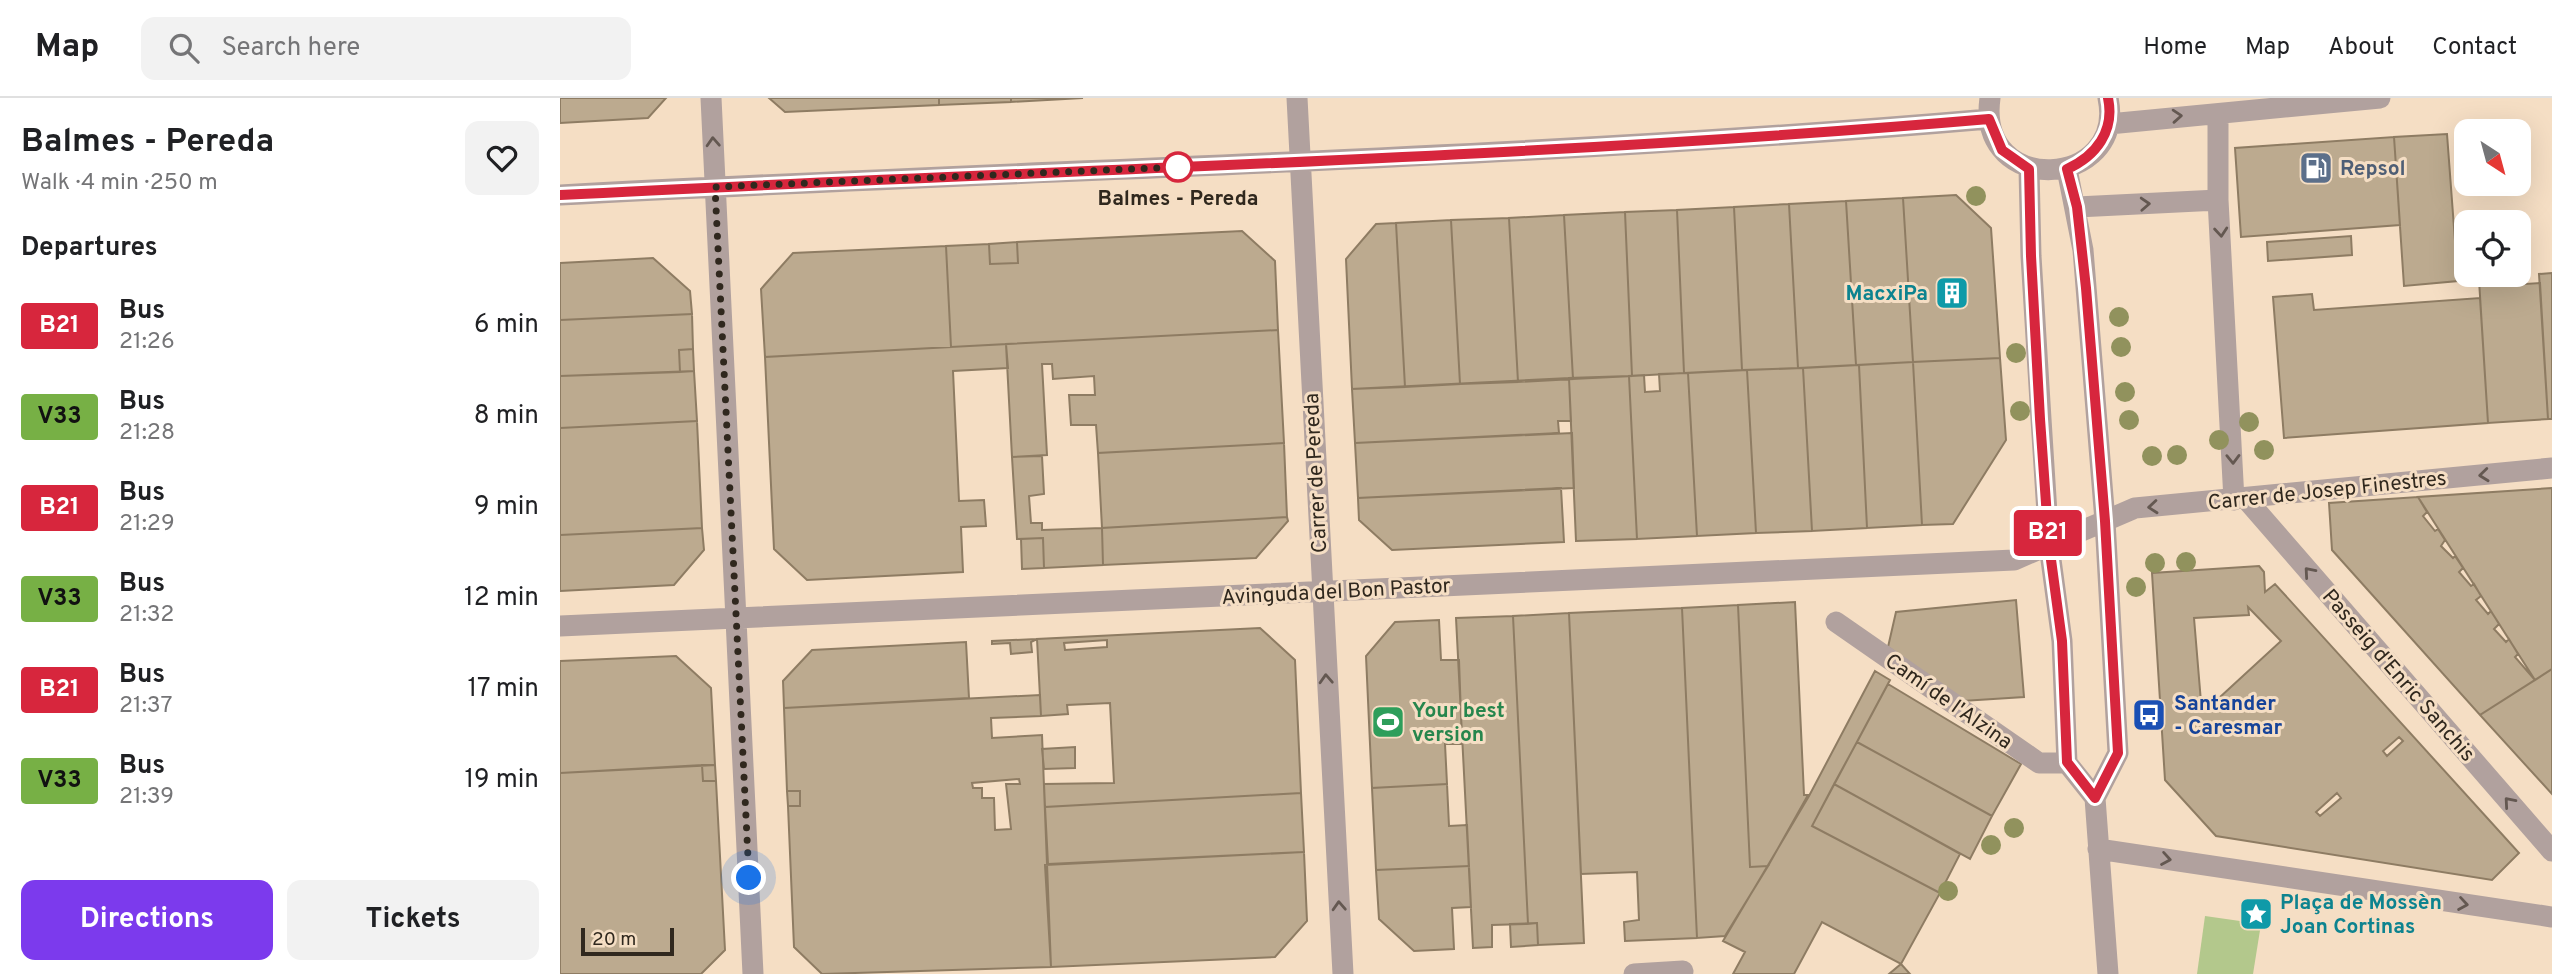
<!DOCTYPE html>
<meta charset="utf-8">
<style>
body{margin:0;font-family:Overpass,sans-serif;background:#f2f2f2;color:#202124;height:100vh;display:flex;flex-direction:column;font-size:26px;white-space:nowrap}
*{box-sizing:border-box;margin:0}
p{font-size:23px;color:#757577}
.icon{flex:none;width:38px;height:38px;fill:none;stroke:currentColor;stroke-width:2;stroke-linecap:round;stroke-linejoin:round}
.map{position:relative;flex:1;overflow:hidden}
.panel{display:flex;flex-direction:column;background:#fff;width:560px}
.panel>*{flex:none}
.badge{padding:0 14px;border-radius:5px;font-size:24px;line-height:46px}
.needle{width:46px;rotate:144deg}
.fabs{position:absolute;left:1894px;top:21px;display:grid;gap:14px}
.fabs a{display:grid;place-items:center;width:77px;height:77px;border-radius:14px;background:#fff;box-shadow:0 7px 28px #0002;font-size:35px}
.scale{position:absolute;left:21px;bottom:18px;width:93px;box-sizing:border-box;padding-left:7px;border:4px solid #30281e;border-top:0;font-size:19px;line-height:24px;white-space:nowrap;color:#30281e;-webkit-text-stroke:5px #f5dec4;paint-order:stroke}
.you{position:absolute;width:35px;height:35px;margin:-18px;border:5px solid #fff;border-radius:50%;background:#1a73e8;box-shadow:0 0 0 10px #1a73e833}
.map>.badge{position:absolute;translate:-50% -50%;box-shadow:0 0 0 4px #fff}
h2{padding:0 21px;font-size:26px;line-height:63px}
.round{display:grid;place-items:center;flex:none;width:74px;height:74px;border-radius:14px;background:#f2f2f2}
.overview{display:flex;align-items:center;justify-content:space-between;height:119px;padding:0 21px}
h1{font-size:33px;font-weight:700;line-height:52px}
.primary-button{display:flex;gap:14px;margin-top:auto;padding:14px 21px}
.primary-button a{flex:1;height:80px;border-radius:14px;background:#7c3aed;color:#fff;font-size:28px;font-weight:700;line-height:80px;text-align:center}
.primary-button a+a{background:#f2f2f2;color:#202124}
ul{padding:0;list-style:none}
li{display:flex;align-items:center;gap:21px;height:91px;padding:0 21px}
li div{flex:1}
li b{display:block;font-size:26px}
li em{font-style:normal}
li .badge{min-width:77px;font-weight:700;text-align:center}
header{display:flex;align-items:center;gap:42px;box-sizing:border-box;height:98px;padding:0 35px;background:#fff;border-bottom:2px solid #e0e0e0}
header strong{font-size:33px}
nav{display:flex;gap:38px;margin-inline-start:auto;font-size:24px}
.search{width:490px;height:63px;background:#f2f2f2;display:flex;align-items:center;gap:18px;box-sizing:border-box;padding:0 24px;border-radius:14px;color:#757577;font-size:26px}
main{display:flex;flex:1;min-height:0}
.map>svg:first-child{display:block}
</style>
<header>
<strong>Map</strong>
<div class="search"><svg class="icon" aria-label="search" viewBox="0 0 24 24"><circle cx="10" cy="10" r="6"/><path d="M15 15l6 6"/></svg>Search here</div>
<nav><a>Home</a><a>Map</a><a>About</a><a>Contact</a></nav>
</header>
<main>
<section class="panel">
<div class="overview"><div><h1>Balmes - Pereda</h1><p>Walk · 4 min · 250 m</p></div><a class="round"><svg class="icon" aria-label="heart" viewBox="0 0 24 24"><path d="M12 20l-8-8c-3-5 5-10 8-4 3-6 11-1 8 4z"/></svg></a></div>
<h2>Departures</h2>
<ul>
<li><span class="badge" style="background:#d7263d;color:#fff">B21</span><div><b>Bus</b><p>21:26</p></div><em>6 min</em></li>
<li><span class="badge" style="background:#77b045;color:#111">V33</span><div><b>Bus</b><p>21:28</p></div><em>8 min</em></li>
<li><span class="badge" style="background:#d7263d;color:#fff">B21</span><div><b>Bus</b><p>21:29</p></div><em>9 min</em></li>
<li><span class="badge" style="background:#77b045;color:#111">V33</span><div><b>Bus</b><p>21:32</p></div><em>12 min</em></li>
<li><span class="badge" style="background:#d7263d;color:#fff">B21</span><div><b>Bus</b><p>21:37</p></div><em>17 min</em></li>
<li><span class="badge" style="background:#77b045;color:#111">V33</span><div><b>Bus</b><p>21:39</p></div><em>19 min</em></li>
</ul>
<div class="primary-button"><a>Directions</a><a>Tickets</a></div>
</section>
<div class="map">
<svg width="1992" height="876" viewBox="0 0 1992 876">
<rect width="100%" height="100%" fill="#f5dec4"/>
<path fill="#b3c88c" d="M1645 818 1701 826 1693 876H1637Z"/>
<path fill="#bcaa8f" stroke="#8e7c63" stroke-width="2" fill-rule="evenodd" d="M0 0H106L88 20 0 25Z
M209 0H379V7L225 14Z
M379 0H451V4L379 7Z
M451 0H523L451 4Z
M1887 36 1898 183 1844 188 1834 39Z
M1834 39 1840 127 1681 139 1675 50Z
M1396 97 1431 130 1440 260 1353 264 1343 100Z
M1343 100 1353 264 1296 267 1286 103Z
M1286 103 1296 267 1238 270 1229 106Z
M1229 106 1238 270 1182 272 1174 109Z
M1174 109 1182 272 1124 275 1117 112Z
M1117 112 1124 275 1072 278 1065 114Z
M1065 114 1072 278 1013 281 1004 117Z
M1004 117 1013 281 958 284 949 120Z
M949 120 958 284 900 286 891 122Z
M891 122 900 286 845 289 836 125Z
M836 125 845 289 792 291 786 161 816 126Z
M682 133 715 163 718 232 391 249 386 148 429 146 430 166 458 165 457 144Z
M1791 138 1792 157 1708 163 1707 144Z
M457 144 458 165 430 166 429 146Z
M386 148 391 249 205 259 201 191 233 155Z
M93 160 130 193 132 216 0 222V165Z
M1992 175V321H1988L1979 176Z
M1934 180 1935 188 1980 185 1988 321 1928 325 1919 182Z
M1752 196 1754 212 1920 200 1928 325 1724 340 1713 199Z
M132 216 133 251 119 252 120 274 0 278V222Z
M718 232 724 345 538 355 536 327H511L509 297H535L534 278 493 281 492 266H482L487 357 452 359 446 246Z
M446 246 448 270 393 273 399 403 424 402 426 428 401 429 403 474 247 482 214 451 205 259Z
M133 251 134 273 120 274 119 252Z
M1440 260 1446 342 1393 426 1362 427 1353 264Z
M1353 264 1362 427 1307 430 1299 267Z
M1299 267 1307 430 1252 433 1243 270Z
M1243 270 1252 433 1196 435 1187 272Z
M1187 272 1196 435 1137 438 1128 275Z
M134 273 137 323 0 330V278Z
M1128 275 1137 438 1077 441 1069 278 1084 277 1085 294 1100 293 1099 276Z
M1069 278 1077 441 1016 443 1009 280Z
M1009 280 1011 323H998L999 335 795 345 792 291Z
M137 323 142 430 0 437V330Z
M1012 335 1014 390 798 400 795 345Z
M724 345 727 419 542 430 538 355Z
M482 358 484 396 469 398 471 425H482V432L542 430 543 467 484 470 483 440 457 441 452 359Z
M1001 390 1004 444 832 452 799 422 798 400Z
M1992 390V571L1975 582 1858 399Z
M1858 399 1867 414 1863 418 1875 433 1878 431 1885 442 1881 448 1893 460 1895 458 1903 470 1899 474 1911 488 1914 486 1921 498 1916 502 1928 516 1931 513 1939 526 1934 531 1946 544 1949 541 1958 556 1955 559 1975 582 1920 617 1772 452 1769 405Z
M727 419 728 423 696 460 543 467 542 430Z
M142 430 144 452 114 487 0 493V437Z
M483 440 484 470 462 471 461 441Z
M1699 468 1704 474 1705 494 1715 486 1959 755 1932 782 1656 738 1605 682 1592 475ZM1688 509 1721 543 1647 611 1641 604 1634 520 1689 517ZM1839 639 1843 643 1827 658 1823 653ZM1777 695 1781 700 1760 718 1756 714Z
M1456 502 1464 599 1402 603 1328 549 1336 514Z
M1235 504 1244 697H1248L1208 768 1190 769 1178 507Z
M1178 507 1190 769 1208 768 1165 838 1137 840 1122 510Z
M1122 510 1137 840 1065 843 1064 824 1079 822 1077 774 1021 776 1009 515Z
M1009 515 1024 845 978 847 977 825 968 826 953 518Z
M953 518 968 826 932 827V849L913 850 896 520Z
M879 522 881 562H899L902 646H885L887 686 812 690 806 558 835 524Z
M700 530 735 562 741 695 485 709 484 686 554 685 550 605 507 607 508 616 481 618 477 541ZM547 542V549L505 552 504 545Z
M477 541 471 544 472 554 451 556 450 545 432 546V543Z
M406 544 409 600 224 610 223 583 252 552Z
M116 558 151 590 155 667 0 675V563Z
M1992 571V696L1920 617Z
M1315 573 1330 582 1252 728 1380 795 1341 866 1262 824 1234 876H1173L1185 854 1163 843 1249 698Z
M1328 586 1461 666 1432 718 1297 644Z
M480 597 481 618 431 620 432 640 482 637 491 869 262 876 234 849 228 708H240V693H227L224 610ZM459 681 460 686H446L451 731 435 732 434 700H422V690H413L412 685Z
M1297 644 1432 718 1410 761 1274 686Z
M515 649V670L484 671 482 651Z
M142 667 143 683H156L165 852 141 876H0V675Z
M142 667H155L156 683H143Z
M887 686 889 728 907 727 909 768 816 772 812 690Z
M1274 686 1400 756 1380 795 1252 728Z
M227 693H240V708H228Z
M741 695 744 754 488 766 485 709Z
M744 754 747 823 715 859 491 869 485 767Z
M909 768 911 809 892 810 894 851 854 853 819 821 816 772Z
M977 825 978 847 951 849 950 826Z
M1341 866 1350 876H1329Z"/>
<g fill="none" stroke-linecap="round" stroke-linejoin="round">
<path stroke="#b1a19e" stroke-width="21" d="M151 0 193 876
M737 0 783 876
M1430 0C1416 100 1567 91 1548 0
M1658 17V102L1674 402
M1549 26 1820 0
M1469 71 1471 158 1481 321 1489 447 1502 543 1507 665 1535 700
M1507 71 1523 152 1545 423 1558 655 1535 700 1548 876
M0 97C476 71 954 62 1429 21
M1517 109 1658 102
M1686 401 1992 753
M1276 524 1479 665H1507
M0 528 1454 462 1575 410 1992 370
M1538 751 1992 819
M1074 876 1123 873"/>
</g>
<g fill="#91925d">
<circle cx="1416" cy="98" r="10"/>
<circle cx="1559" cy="219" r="10"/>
<circle cx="1561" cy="249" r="10"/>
<circle cx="1456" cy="255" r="10"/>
<circle cx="1565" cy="294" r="10"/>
<circle cx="1460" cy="313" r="10"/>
<circle cx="1569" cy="322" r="10"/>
<circle cx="1689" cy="324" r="10"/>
<circle cx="1659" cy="342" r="10"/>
<circle cx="1704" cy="352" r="10"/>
<circle cx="1617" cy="357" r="10"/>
<circle cx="1592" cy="358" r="10"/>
<circle cx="1626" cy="464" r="10"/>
<circle cx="1595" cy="465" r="10"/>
<circle cx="1576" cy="489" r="10"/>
<circle cx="1454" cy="730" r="10"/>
<circle cx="1431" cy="747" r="10"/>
<circle cx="1388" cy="793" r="10"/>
</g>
<defs><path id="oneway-chevron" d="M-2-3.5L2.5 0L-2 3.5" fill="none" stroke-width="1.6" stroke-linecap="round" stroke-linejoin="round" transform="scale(1.75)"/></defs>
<g stroke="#645851">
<use href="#oneway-chevron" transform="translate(1617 18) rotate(-4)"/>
<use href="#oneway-chevron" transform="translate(153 44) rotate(-93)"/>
<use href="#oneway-chevron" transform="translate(1585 106) rotate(-3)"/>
<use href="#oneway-chevron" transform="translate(1661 134) rotate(85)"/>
<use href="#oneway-chevron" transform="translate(1673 361) rotate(89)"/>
<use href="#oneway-chevron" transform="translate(1924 377) rotate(174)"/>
<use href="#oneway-chevron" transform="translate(1593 409) rotate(175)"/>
<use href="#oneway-chevron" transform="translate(1749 474) rotate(-131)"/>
<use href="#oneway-chevron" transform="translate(766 581) rotate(-93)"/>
<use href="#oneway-chevron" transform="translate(1949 704) rotate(-131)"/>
<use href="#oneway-chevron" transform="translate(1606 761) rotate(10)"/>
<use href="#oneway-chevron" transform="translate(1903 806) rotate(9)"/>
<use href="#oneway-chevron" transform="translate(779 808) rotate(-93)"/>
</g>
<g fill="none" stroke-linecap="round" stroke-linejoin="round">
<defs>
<path id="line" d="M0 97C476 72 954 62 1429 21L1442 52 1469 71 1471 158 1480 321 1489 447 1502 543 1507 664 1535 700 1558 655 1545 423 1526 190 1517 109 1507 71C1536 58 1555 33 1548 0"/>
</defs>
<use href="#line" stroke="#fff" stroke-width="16"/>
<use href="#line" stroke="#d7263d" stroke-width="10"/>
<path stroke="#30281e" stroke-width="7" stroke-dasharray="0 12.6" d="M189 780 155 89 618 69"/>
</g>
<defs>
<symbol id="fuel-square" viewBox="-11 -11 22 22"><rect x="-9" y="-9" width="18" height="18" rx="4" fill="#5c6f8a" stroke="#f5dec4"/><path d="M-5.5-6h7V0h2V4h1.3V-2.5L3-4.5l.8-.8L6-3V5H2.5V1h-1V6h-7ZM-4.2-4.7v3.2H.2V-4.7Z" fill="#fff"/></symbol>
<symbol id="building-square" viewBox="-11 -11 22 22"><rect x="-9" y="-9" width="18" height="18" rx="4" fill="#0f9aa8" stroke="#f5dec4"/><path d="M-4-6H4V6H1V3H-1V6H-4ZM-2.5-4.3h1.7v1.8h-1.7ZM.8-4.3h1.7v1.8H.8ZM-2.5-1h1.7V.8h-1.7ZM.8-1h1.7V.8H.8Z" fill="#fff"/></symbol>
<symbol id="bus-square" viewBox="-11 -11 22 22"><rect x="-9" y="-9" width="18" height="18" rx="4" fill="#1a4fb4" stroke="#f5dec4"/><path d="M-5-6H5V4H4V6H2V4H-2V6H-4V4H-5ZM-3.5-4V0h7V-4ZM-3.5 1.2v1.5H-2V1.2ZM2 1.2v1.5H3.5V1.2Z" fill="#fff"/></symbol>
<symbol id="stadium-square" viewBox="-11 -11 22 22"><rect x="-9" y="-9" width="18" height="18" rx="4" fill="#2e9e5b" stroke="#f5dec4"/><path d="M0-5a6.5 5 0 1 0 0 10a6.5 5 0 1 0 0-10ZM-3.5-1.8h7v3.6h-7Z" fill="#fff"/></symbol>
<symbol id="sight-square" viewBox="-11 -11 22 22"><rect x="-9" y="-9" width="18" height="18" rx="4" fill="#0f9aa8" stroke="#f5dec4"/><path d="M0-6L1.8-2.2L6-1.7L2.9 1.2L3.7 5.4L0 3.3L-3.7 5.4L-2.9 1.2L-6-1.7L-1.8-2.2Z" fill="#fff"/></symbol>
</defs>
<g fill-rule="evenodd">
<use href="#fuel-square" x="1737" y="51" width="38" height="38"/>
<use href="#building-square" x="1373" y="176" width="38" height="38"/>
<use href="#bus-square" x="1570" y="598" width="38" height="38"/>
<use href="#stadium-square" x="809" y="605" width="38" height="38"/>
<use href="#sight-square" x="1677" y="797" width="38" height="38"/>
</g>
<circle fill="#fff" stroke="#d7263d" stroke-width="3.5" cx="618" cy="69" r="14"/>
<g text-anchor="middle" stroke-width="6" stroke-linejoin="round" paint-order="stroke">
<g font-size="21" font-weight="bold" fill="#4e5e75" stroke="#f5dec4" text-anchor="start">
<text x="1780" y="77">Repsol</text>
</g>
<g font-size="21" font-weight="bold" fill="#30281e" stroke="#f5dec4">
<text x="618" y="107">Balmes - Pereda</text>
</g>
<g font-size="21" font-weight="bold" fill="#0d838f" stroke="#f5dec4" text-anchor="end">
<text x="1368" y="202">MacxiPa</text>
<text x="1720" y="811" text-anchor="start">Plaça de Mossèn<tspan x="1720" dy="24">Joan Cortinas</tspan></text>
</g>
<g font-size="21" fill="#30281e" stroke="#f5dec4">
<text transform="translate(755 375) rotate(-93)" y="7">Carrer de Pereda</text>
<text transform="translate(1767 392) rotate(-6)" y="7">Carrer de Josep Finestres</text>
<text transform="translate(776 493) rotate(-3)" y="7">Avinguda del Bon Pastor</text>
<text transform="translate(1839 577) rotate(49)" y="7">Passeig d'Enric Sanchis</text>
<text transform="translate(1389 603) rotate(35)" y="7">Camí de l'Alzina</text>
</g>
<g font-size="21" font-weight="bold" fill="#164399" stroke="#f5dec4" text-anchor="start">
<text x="1614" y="612">Santander<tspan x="1614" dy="24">- Caresmar</tspan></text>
</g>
<g font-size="21" font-weight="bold" fill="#27864d" stroke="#f5dec4" text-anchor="start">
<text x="852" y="619">Your best<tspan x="852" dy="24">version</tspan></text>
</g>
</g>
</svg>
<div class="fabs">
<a><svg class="needle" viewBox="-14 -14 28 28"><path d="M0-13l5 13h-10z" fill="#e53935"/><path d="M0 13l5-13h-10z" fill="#757577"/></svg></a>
<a><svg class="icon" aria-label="locate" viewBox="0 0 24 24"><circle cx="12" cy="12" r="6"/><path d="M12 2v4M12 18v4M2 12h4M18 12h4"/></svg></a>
</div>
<div class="scale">20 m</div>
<div class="you" style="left:189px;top:780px"></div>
<b class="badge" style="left:1488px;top:435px;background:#d7263d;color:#fff">B21</b>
</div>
</main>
